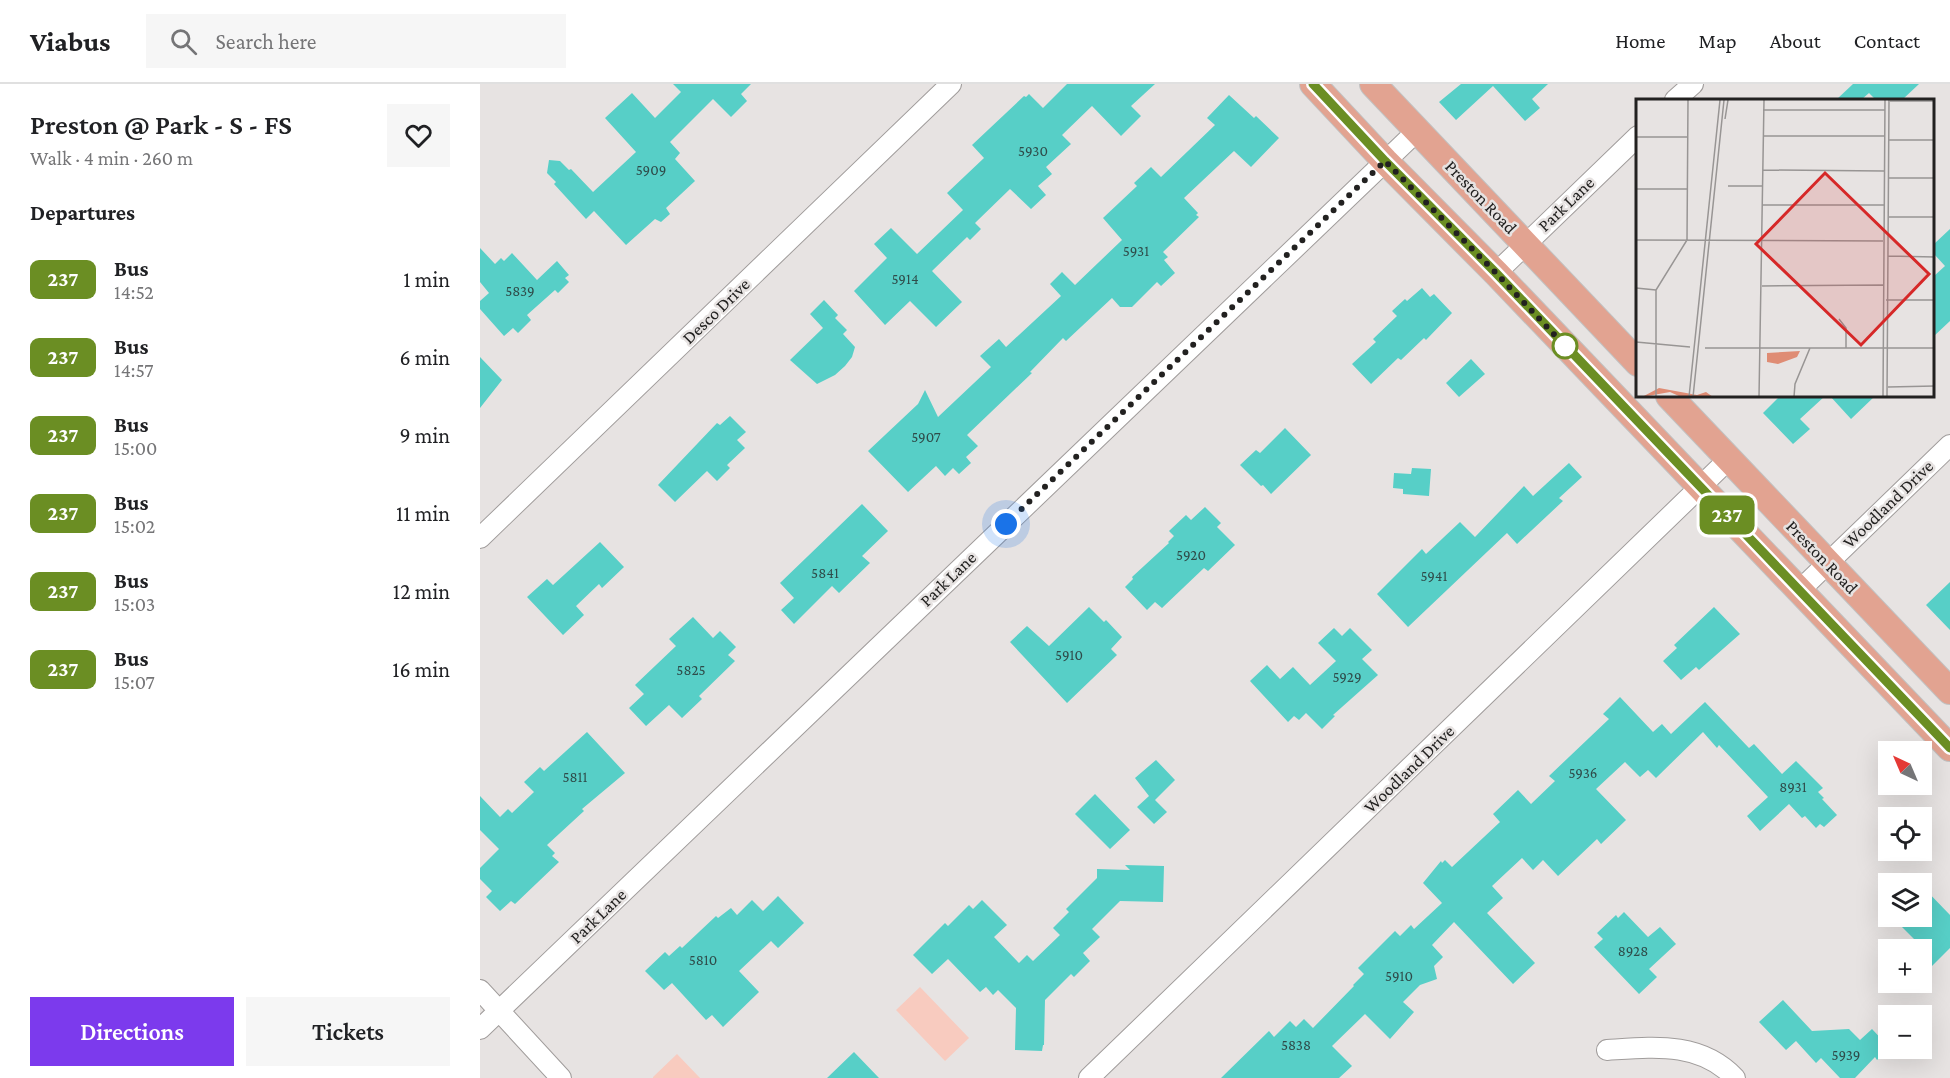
<!DOCTYPE html>
<meta charset="utf-8">
<style>
body{margin:0;font-family:"Crimson Pro",serif;background:#f6f6f6;color:#202124;height:100vh;display:flex;flex-direction:column;font-size:22px;white-space:nowrap}
*{box-sizing:border-box;margin:0}
p{font-size:20px;color:#757577}
.icon{flex:none;width:33px;height:33px;fill:none;stroke:currentColor;stroke-width:2;stroke-linecap:round;stroke-linejoin:round}
.map{position:relative;flex:1;overflow:hidden}
.panel{display:flex;flex-direction:column;background:#fff;width:480px}
.panel>*{flex:none}
.badge{padding:0 12px;border-radius:9px;font-size:21px;line-height:39px}
.needle{width:39px;rotate:316deg}
.buttons{position:absolute;left:1398px;top:657px;display:grid;gap:12px}
.buttons a{display:grid;place-items:center;width:54px;height:54px;border-radius:0px;background:#fff;box-shadow:0 6px 24px #0002;font-size:30px}
.you{position:absolute;width:30px;height:30px;margin:-15px;border:4px solid #fff;border-radius:50%;background:#1a73e8;box-shadow:0 0 0 9px #1a73e833}
.map>.badge{position:absolute;translate:-50% -50%;box-shadow:0 0 0 3px #fff}
h2{padding:0 30px;font-size:22px;line-height:54px}
.round{display:grid;place-items:center;flex:none;width:63px;height:63px;border-radius:0px;background:#f6f6f6}
.head{display:flex;align-items:center;justify-content:space-between;height:102px;padding:0 30px}
h1{font-size:28px;font-weight:600;line-height:45px}
.action{display:flex;gap:12px;margin-top:auto;padding:12px 30px}
.action a{flex:1;height:69px;border-radius:0px;background:#7c3aed;color:#fff;font-size:24px;font-weight:600;line-height:69px;text-align:center}
.action a+a{background:#f6f6f6;color:#202124}
ul{padding:0;list-style:none}
li{display:flex;align-items:center;gap:18px;height:78px;padding:0 30px}
li div{flex:1}
li b{display:block;font-size:22px}
li em{font-style:normal}
li .badge{min-width:66px;font-weight:700;text-align:center}
header{display:flex;align-items:center;gap:36px;box-sizing:border-box;height:84px;padding:0 30px;background:#fff;border-bottom:2px solid #e0e0e0}
header strong{font-size:28px}
nav{display:flex;gap:33px;margin-inline-start:auto;font-size:21px}
.search{width:420px;height:54px;background:#f6f6f6;display:flex;align-items:center;gap:15px;box-sizing:border-box;padding:0 21px;border-radius:0px;color:#757577;font-size:22px}
main{display:flex;flex:1;min-height:0}
.map>svg:first-child{display:block}
</style>
<header>
<strong>Viabus</strong>
<div class="search"><svg class="icon" aria-label="search" viewBox="0 0 24 24"><circle cx="10" cy="10" r="6"/><path d="M15 15l6 6"/></svg>Search here</div>
<nav><a>Home</a><a>Map</a><a>About</a><a>Contact</a></nav>
</header>
<main>
<section class="panel">
<div class="head"><div><h1>Preston @ Park - S - FS</h1><p>Walk · 4 min · 260 m</p></div><a class="round"><svg class="icon" aria-label="heart" viewBox="0 0 24 24"><path d="M12 20l-8-8c-3-5 5-10 8-4 3-6 11-1 8 4z"/></svg></a></div>
<h2>Departures</h2>
<ul>
<li><span class="badge" style="background:#6b8e23;color:#fff">237</span><div><b>Bus</b><p>14:52</p></div><em>1 min</em></li>
<li><span class="badge" style="background:#6b8e23;color:#fff">237</span><div><b>Bus</b><p>14:57</p></div><em>6 min</em></li>
<li><span class="badge" style="background:#6b8e23;color:#fff">237</span><div><b>Bus</b><p>15:00</p></div><em>9 min</em></li>
<li><span class="badge" style="background:#6b8e23;color:#fff">237</span><div><b>Bus</b><p>15:02</p></div><em>11 min</em></li>
<li><span class="badge" style="background:#6b8e23;color:#fff">237</span><div><b>Bus</b><p>15:03</p></div><em>12 min</em></li>
<li><span class="badge" style="background:#6b8e23;color:#fff">237</span><div><b>Bus</b><p>15:07</p></div><em>16 min</em></li>
</ul>
<div class="action"><a>Directions</a><a>Tickets</a></div>
</section>
<div class="map">
<svg width="1470" height="994" viewBox="0 0 1470 994">
<rect width="100%" height="100%" fill="#e7e3e2"/>
<path fill="#f8cbbf" d="M440 903 489 954 465 977 416 926Z
M197 970 220 994H173V993Z"/>
<path fill="#57cfc7" d="M193 0H271L261 10 267 17 251 33 233 15 190 58 200 69 195 75 215 97 186 124 190 130 181 138 175 135 146 161 114 127 106 135 74 100 76 98 67 89 69 76 80 77 89 86 91 85 113 108 156 68 125 34 152 9 175 34 201 8Z
M587 0H675L651 22 661 32 641 52 612 22 582 51 591 60 566 83 572 90 558 102 566 111 551 125 530 105 495 139 501 145 490 156 487 153 452 187 482 218 456 243 430 217 405 241 374 207 407 174 394 160 411 144 437 170 483 126 467 109 504 74 492 61 544 12 546 13 549 10 563 24Z
M981 0H1068L1052 15 1060 24 1045 37 1013 2 976 36 959 18Z
M1373 0H1439L1422 16H1396L1389 9 1381 16H1356Z
M749 11 774 34 776 32 799 54 771 83 754 67 704 114 718 129 716 131 719 133 683 168 688 173 684 176 695 189 681 202 677 198 652 223H640L632 214 586 257 583 254 550 288 552 289 487 351 498 362 486 373 491 379 479 390 473 384 465 392 456 382 428 408 388 367 438 320 445 306 458 333 511 283 500 272 519 255 526 263 581 212 570 200 582 188 595 201 642 156 623 134 657 102 654 99 671 83 681 93 735 41 727 34Z
M1470 145V237L1454 252V192L1465 182 1454 170V160Z
M0 164 15 180 21 174 24 177 32 169 57 196 77 177 89 191 85 194 89 198 78 209 75 206 47 231 51 236 38 249 33 244 24 252 0 225V217L9 209 0 198Z
M942 204 950 213 954 210 972 229 946 256 944 254 921 276 918 274 891 300 872 280 896 258 893 255 917 232 912 227 925 215 927 217Z
M344 216 358 231 355 234 367 246 363 250 375 263 372 273 365 282 355 291 337 300 310 276 343 244 330 230Z
M0 273 22 296 0 324Z
M991 275 1005 290 979 313 966 299Z
M1300 312H1345L1320 335 1330 345 1313 360 1283 329Z
M1350 312H1395L1371 335Z
M250 332 266 348 257 356 265 364 247 381 250 384 237 397 227 387 195 418 178 401 237 339 240 341Z
M805 344 831 371 791 410 783 401 781 402 760 381 776 366 780 369Z
M1089 379 1102 393 1079 414 1083 417 1037 460 1027 449 928 543 897 510 942 465 946 470 980 438 995 453 1044 402 1053 412Z
M932 384 951 385 949 412 923 410V405L913 404 914 389 931 390Z
M382 420 408 447 382 472 390 479 359 509 352 502 314 540 301 526 314 514 300 499Z
M725 423 741 439 737 443 755 461 728 487 724 484 682 524 675 518 667 526 645 503 653 495 652 493 689 459 688 458 694 452 689 447 706 431 711 436Z
M120 458 144 483 122 504 119 500 96 522 104 531 83 551 47 513 67 495 73 501Z
M1470 498V546L1446 521Z
M609 523 624 538 626 536 642 553 631 565 637 571 587 619 530 558 547 542 569 562Z
M1234 523 1260 550 1219 586 1216 583 1201 596 1183 577 1197 564 1194 561Z
M213 533 233 554 240 547 256 563 248 571 255 577 219 612 222 615 202 634 189 621 166 642 149 624 164 610 155 601 196 562 189 555Z
M854 544 862 552 870 544 892 566 882 575 898 591 853 631 855 632 842 645 826 629 819 636 814 632 808 638 770 597 787 581 800 595 813 583 830 601 856 577 838 559Z
M1140 613 1173 648 1182 640 1191 650 1225 618 1269 664 1274 660 1302 690 1316 677 1343 704 1338 708 1344 714 1342 715 1357 731 1344 743 1340 740 1336 744 1325 732 1322 734 1309 720 1280 747 1267 732 1288 713 1239 661 1237 664 1223 648 1176 694 1168 686 1160 693 1145 678 1116 705 1146 736 1121 760 1117 755 1078 792 1063 776 1053 786 1042 774 1012 802 1023 814 1007 829 1055 879 1033 900 974 838 952 861 963 873 954 882 957 895 940 901 923 918 934 928 910 955 885 930 852 962 872 982 859 994H741L789 947 794 953 810 937 816 943 824 935 833 944 874 902 873 901 884 890 878 884 915 847 920 852 931 841 934 845 962 819 943 799 961 777 962 779 965 776 972 783 1020 738 1013 730 1038 706 1051 720 1075 697 1069 692 1129 635 1123 630Z
M107 648 145 689 102 725 104 727 67 761 75 769 72 772 79 778 35 820 31 817 20 827 6 813 12 807 0 795V784L19 765 0 746V712L20 733 28 725 32 729 54 708 44 698 60 683 64 687Z
M676 676 695 696 675 716 687 728 674 740 657 723 669 712 655 694Z
M615 710 650 746 630 765 595 730Z
M645 781 684 782 683 818 640 817 612 845 620 853 603 869 610 877 594 893 591 890 565 916 564 961H563L562 967 535 966 536 924 518 906 513 911 506 903 500 908 468 875 452 890 433 871 465 839 468 842 489 821 493 825 502 816 527 841 514 853 539 879 547 871 553 877 580 851 573 844 589 828 586 825 617 794V785L650 786Z
M1442 802 1470 831V864L1442 892V863L1411 832H1442Z
M298 812 324 839 298 864 291 857 259 887 279 908 243 943 232 931 226 936 192 899 184 906 165 887 185 868 189 872 200 862 202 864 236 832 238 834 251 824 257 831 272 816 283 827Z
M1144 828 1168 853 1180 843 1196 860 1169 885 1177 893 1159 910 1114 863 1123 855 1117 849 1136 831 1138 834Z
M1303 916 1332 947 1369 945 1380 956 1392 945 1408 962 1409 964 1397 976 1395 973 1375 994H1360L1341 974 1336 979 1316 957 1306 966 1279 938Z
M374 968 399 994H347Z"/>
<g fill="none" stroke-linecap="round" stroke-linejoin="round">
<defs>
<path id="minor" d="M1195 16 1213 0
M1016 189 1158 52
M0 454 471 0
M1320 506 1470 361
M0 906 81 994
M0 945 937 47
M1127 966C1173 963 1220 957 1255 994
M609 994 1249 375"/>
<path id="major" d="M833 0 905 77 1016 189 1470 664
M893 0 1158 279
M1189 312 1470 607"/>
</defs>
<use href="#minor" stroke="#a09c9b" stroke-width="22"/>
<use href="#major" stroke="#c1c1c1" stroke-width="28"/>
<use href="#minor" stroke="#fff" stroke-width="20"/>
<use href="#major" stroke="#e2a391" stroke-width="26"/>
</g>
<g fill="none" stroke-linecap="round" stroke-linejoin="round">
<defs>
<path id="line" d="M833 0 905 77 1016 189 1470 664"/>
</defs>
<use href="#line" stroke="#fff" stroke-width="14"/>
<use href="#line" stroke="#6b8e23" stroke-width="9"/>
<path stroke="#222120" stroke-width="6" stroke-dasharray="0 10.8" d="M526 440 905 77 1016 189 1085 262"/>
</g>
<circle fill="#fff" stroke="#6b8e23" stroke-width="3" cx="1085" cy="262" r="12"/>
<g text-anchor="middle" stroke-width="5" stroke-linejoin="round" paint-order="stroke">
<g font-size="15" fill="#2f4c4a">
<text x="553" y="72">5930</text>
<text x="171" y="91">5909</text>
<text x="656" y="172">5931</text>
<text x="425" y="200">5914</text>
<text x="40" y="212">5839</text>
<text x="446" y="358">5907</text>
<text x="711" y="476">5920</text>
<text x="345" y="494">5841</text>
<text x="954" y="497">5941</text>
<text x="589" y="576">5910</text>
<text x="211" y="591">5825</text>
<text x="867" y="598">5929</text>
<text x="1103" y="694">5936</text>
<text x="95" y="698">5811</text>
<text x="1313" y="708">8931</text>
<text x="1153" y="872">8928</text>
<text x="223" y="881">5810</text>
<text x="919" y="897">5910</text>
<text x="816" y="966">5838</text>
<text x="1366" y="976">5939</text>
</g>
<g font-size="18" fill="#222120" stroke="#e7e3e2">
<text transform="translate(1001 113) rotate(46)" y="6">Preston Road</text>
<text transform="translate(1086 120) rotate(-44)" y="6">Park Lane</text>
<text transform="translate(236 227) rotate(-44)" y="6">Desco Drive</text>
<text transform="translate(1408 420) rotate(-44)" y="6">Woodland Drive</text>
<text transform="translate(1342 473) rotate(46)" y="6">Preston Road</text>
<text transform="translate(468 495) rotate(-44)" y="6">Park Lane</text>
<text transform="translate(929 685) rotate(-44)" y="6">Woodland Drive</text>
<text transform="translate(118 832) rotate(-44)" y="6">Park Lane</text>
</g>
</g>
<g transform="translate(1156 15)">
<rect width="298" height="298" fill="#e7e3e2"/>
<path d="M164 252 161 258 142 265 131 263V254ZM23 289 61 296 70 293 77 298H45L34 293 6 298Z" fill="#df8c74"/>
<path fill="none" stroke="#989594" stroke-width="1.5" d="M254 2H299M127 11H249M89 20 92 1M127 37H248M0 38H52M253 41H299M127 71 248 72M253 79H299M92 87H126M0 90H52M126 106H248M253 118H299M0 141 247 142M252 157 299 158M126 187 247 186M0 189 20 191M250 201H299M203 220 210 229V249M0 243 54 248M69 249H299M252 288 299 287M20 298V191L51 141 52 1M53 298 84 1M57 298 88 1M123 298 128 1M158 298 159 285 174 249M247 298 249 1M251 298 253 1"/>
<path fill="#d62828" fill-opacity="0.15" stroke="#d62828" stroke-width="3" d="M189 74 293 175 225 246 120 145Z"/>
<rect width="298" height="298" fill="none" stroke="#222120" stroke-width="3"/>
</g>
</svg>
<div class="buttons">
<a><svg class="needle" viewBox="-14 -14 28 28"><path d="M0-13l5 13h-10z" fill="#e53935"/><path d="M0 13l5-13h-10z" fill="#757577"/></svg></a>
<a><svg class="icon" aria-label="locate" viewBox="0 0 24 24"><circle cx="12" cy="12" r="6"/><path d="M12 2v4M12 18v4M2 12h4M18 12h4"/></svg></a>
<a><svg class="icon" aria-label="layers" viewBox="0 0 24 24"><path d="M12 4l9 5-9 5-9-5zM3 14l9 5 9-5"/></svg></a>
<a>+</a>
<a>−</a>
</div>
<div class="you" style="left:526px;top:440px"></div>
<b class="badge" style="left:1247px;top:431px;background:#6b8e23;color:#fff">237</b>
</div>
</main>
